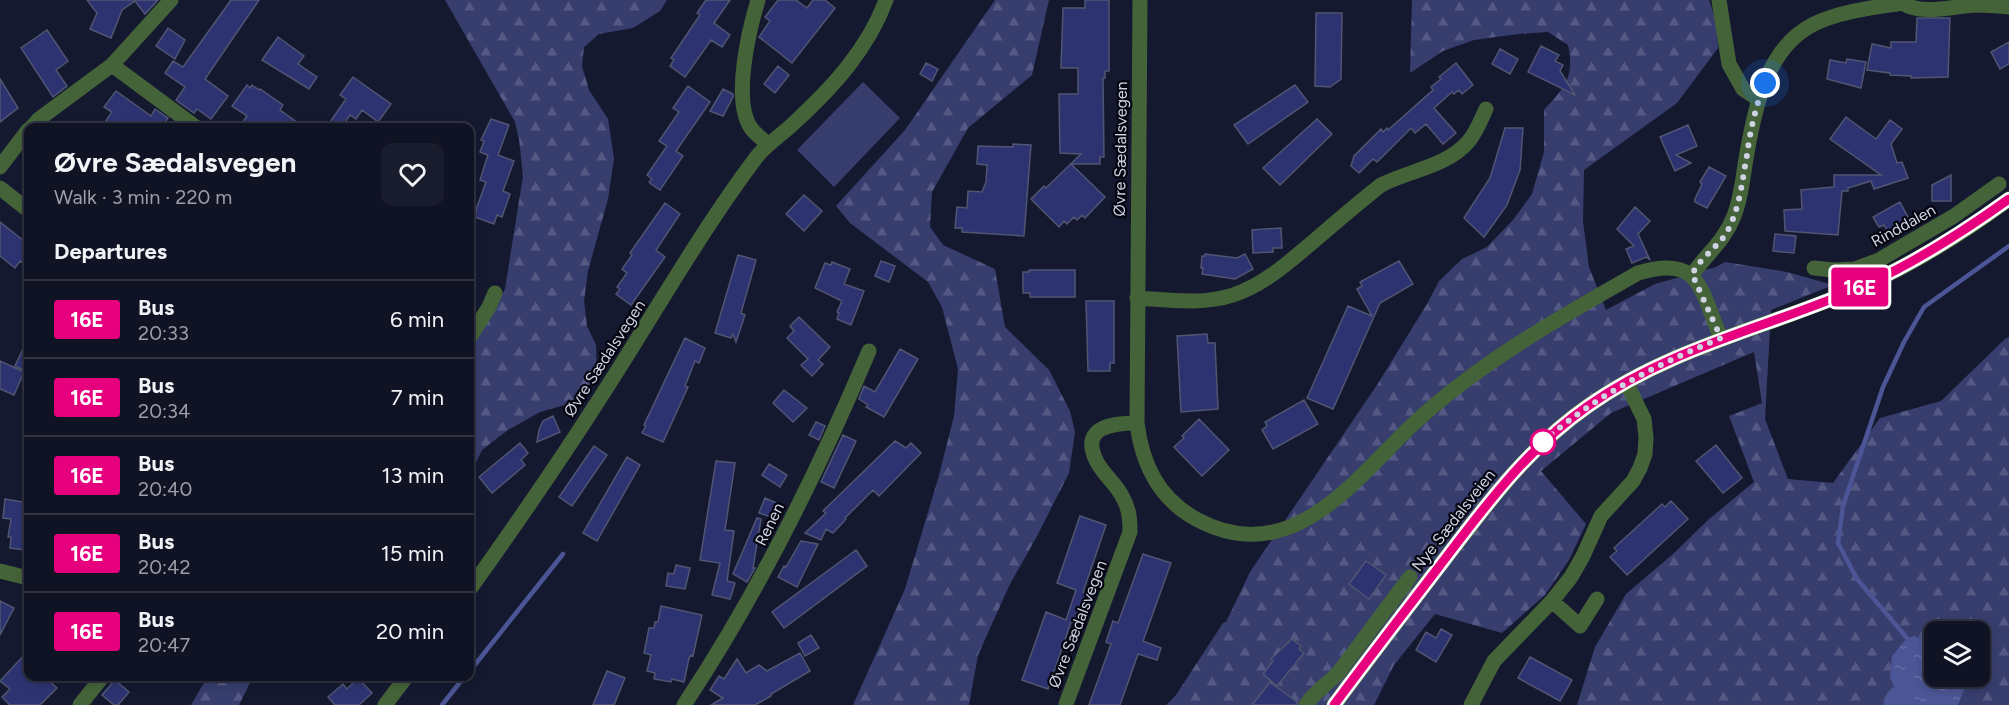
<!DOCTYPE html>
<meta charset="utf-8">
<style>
body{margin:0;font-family:Figtree,sans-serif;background:#191c2c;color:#f1f3f6;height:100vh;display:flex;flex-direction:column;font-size:22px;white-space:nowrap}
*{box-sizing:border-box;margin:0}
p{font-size:20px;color:#9c9ea6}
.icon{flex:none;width:33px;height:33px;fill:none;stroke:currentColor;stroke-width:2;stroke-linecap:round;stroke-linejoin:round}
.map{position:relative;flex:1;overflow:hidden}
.sheet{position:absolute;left:24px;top:123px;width:450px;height:558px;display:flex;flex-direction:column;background:#101324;border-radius:12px;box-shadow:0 3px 9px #0003,0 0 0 2px #303241}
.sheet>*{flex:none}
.badge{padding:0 12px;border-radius:4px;font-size:21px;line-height:39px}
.fabs{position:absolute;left:1924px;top:621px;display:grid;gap:12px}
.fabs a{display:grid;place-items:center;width:66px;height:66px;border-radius:12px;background:#101324;box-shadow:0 3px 9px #0003,0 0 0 2px #303241;font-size:30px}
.you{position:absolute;width:30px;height:30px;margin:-15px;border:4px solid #fff;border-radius:50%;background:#1a73e8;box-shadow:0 0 0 9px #1a73e833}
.map>.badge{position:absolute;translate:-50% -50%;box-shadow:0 0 0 3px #fff}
h2{padding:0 30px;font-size:22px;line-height:54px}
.round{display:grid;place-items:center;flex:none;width:63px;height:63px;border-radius:12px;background:#191c2c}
.overview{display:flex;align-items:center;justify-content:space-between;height:102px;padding:0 30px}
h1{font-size:28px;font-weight:700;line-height:45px}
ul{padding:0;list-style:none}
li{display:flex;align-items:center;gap:18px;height:78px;padding:0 30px;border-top:2px solid #303241}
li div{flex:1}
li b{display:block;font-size:22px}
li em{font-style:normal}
li .badge{min-width:66px;font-weight:700;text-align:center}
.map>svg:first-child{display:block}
</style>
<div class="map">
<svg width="2009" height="705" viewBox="0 0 2009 705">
<defs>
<pattern id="forest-firs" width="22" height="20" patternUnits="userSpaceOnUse" patternTransform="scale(1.5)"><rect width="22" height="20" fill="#373e6e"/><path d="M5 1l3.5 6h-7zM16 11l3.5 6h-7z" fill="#535983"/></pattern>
<pattern id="water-ripples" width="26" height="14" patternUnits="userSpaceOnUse" patternTransform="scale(1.5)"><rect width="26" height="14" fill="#4c5595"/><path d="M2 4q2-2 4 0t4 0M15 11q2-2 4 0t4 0" fill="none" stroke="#656da4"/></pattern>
</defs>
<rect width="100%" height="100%" fill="#151930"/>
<path fill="url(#forest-firs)" d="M445 0H667L660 11 633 28 599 34 584 47 582 66 589 90 608 119 614 159 608 199 588 271 584 301 587 326 596 345 597 373 585 391 568 404 540 412 508 430 482 450 470 475V345L487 323 505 289 523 176 519 139 515 122Z
M995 0H1049L1032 75 968 128 932 192 930 227 943 245 995 269 1005 327 1049 370 1070 411 1075 432 1069 473 1036 538 1010 584 978 655 969 705H853L905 589 938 479 954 416 958 369 942 307 928 282 850 223 836 206 905 130Z
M1412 0H1709L1717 24 1718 48 1677 103 1584 170 1583 222 1589 267 1606 310 1655 284 1716 267 1725 262 1787 272 1833 285 1771 310 1765 419 1788 479 1833 483 1880 418 1941 401 2005 339 2009 337V705H1958L1964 691 1963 677 1980 676V632H1935V642L1915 636 1900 699 1902 705H1577L1595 647 1626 594 1673 554 1708 520 1754 482 1729 416 1762 403 1754 352 1611 413 1541 471 1586 524 1569 560 1545 595 1502 633 1435 614 1394 665 1374 705H1166L1176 695 1223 623 1226 622 1250 572 1377 385 1427 304 1439 281 1462 259 1487 247 1513 220 1532 194 1544 152V110C1565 87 1575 77 1568 45L1548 32 1518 34 1474 40 1443 51 1410 73Z
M208 676H253V677L239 705H191Z"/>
<path fill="#373e6e" d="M863 82 900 118 834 187 797 150Z"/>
<path fill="url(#water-ripples)" d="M1915 636 1935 642V676L1963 677 1964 691 1958 705H1902L1890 677 1892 656 1907 638Z"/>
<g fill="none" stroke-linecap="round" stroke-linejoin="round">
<path stroke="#4c5595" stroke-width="4.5" d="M1907 638 1857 579 1838 543 1843 506 1883 387 1904 342 1924 307 2009 246
M470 671 563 554
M442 705 465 676"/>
<path stroke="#4c5595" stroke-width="27" d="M1897 705 1900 699"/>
</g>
<path fill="#2d3370" stroke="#505572" stroke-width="1.5" d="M87 0H158L145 14 135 1 122 10 111 38 90 29 97 13Z
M231 0H259L205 79 228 96 211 119 197 109 194 113 176 100 185 87 165 73 173 61 183 67Z
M706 0H730L714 23 730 35 722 47 711 40 685 77 670 66 674 60 671 58 700 15 697 13Z
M778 0H796L807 8 813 0H825L835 8 792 63 759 37 770 21 765 17Z
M1085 0H1109V71H1105V78H1103L1104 157H1100V164H1071L1105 197 1085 218 1082 215 1077 220 1074 217 1067 224 1064 221 1059 227 1031 199 1044 186 1046 188 1081 154 1060 153 1059 94H1078V68H1061L1063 8H1085Z
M1316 13H1342L1341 79 1330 87 1315 86Z
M1917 18H1950L1948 77 1911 78V76L1890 75V73L1867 70 1872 44 1891 48V42H1916Z
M168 28 185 40 175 59 156 46Z
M47 30 68 61 56 70 67 86 53 97 21 48Z
M278 37 304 56 298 64 317 77 309 89 262 60Z
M2009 42V64L2000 69 1991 52Z
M1541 46 1559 55 1555 61 1563 65 1560 71 1575 95 1528 72Z
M1500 49 1518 59 1510 74 1492 64Z
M1847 59 1866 62 1861 88 1827 79 1830 60 1846 63Z
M926 63 938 69 932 81 920 74Z
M1456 63 1473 85 1462 94 1459 90 1454 94 1452 92 1434 108 1456 133 1443 144 1426 124 1415 133 1411 128 1377 162 1373 159 1359 173 1351 166 1354 156 1381 129 1383 132 1387 128 1388 130 1433 90 1431 87 1441 79 1439 77Z
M778 66 789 75 775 93 764 84Z
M353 77 391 104 378 122 362 110 356 119 350 115 341 128H326L346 99 340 95Z
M0 79 18 108 0 122Z
M247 85 250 88 252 85 259 90 260 89 283 105 280 110 305 128H238L247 116 232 106Z
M1295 85 1308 102 1248 144 1234 125Z
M688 86 710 102 676 151 683 156 660 190 651 184 649 182 652 179 647 175 667 146 659 141 679 112 673 108Z
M723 89 733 94V97L723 116 710 111Z
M116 91 151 116 155 109 168 118 163 125 167 128H101L112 112 104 107Z
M1846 117 1876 139 1890 120 1902 129 1891 144 1897 163 1902 162 1908 178 1874 189 1871 181 1848 188V191H1842L1838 235 1785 231 1784 210 1802 209 1801 190 1834 187V175H1881L1830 139Z
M491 119 509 125 498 155 514 161 503 191 510 194 502 217 497 215 494 224 475 217 477 207 486 182 480 180 488 155 480 152 484 141 481 140Z
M1317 119 1332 134 1280 185 1263 168Z
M1688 125 1697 146 1676 155 1691 163 1675 171 1660 137Z
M1505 128H1523L1520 170 1507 205 1484 237 1464 218 1490 178Z
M1013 144 1031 145 1024 236 962 232V228H955L957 207 967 208 968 191 982 192 986 182 987 165 977 164 978 146 1013 147Z
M1709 167 1726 176 1707 208 1695 202V199L1702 184 1700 182Z
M1951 175V201H1932V185Z
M804 195 822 211 804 231 786 214Z
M1900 202 1911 223 1889 234 1884 225 1879 227 1873 217Z
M665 203 680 214 656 250 665 257 631 305 616 294 620 289 617 287 627 273 622 269 632 255 630 253Z
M1635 207 1650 221 1638 234 1650 260 1646 257 1632 263 1626 249 1634 246 1617 229Z
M0 222 28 244V267L20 261 15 268 0 256Z
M1281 228 1282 248H1273V252L1253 253 1252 230Z
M1775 234 1796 236 1794 253 1773 251Z
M1205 254 1237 258 1245 254 1253 269 1235 279 1202 274 1203 268H1201L1202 256H1205Z
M738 255 756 260 741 313 745 315 736 342 733 334 731 338 715 333Z
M881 261 895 266 889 282 875 276Z
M1399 261 1413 284 1380 303 1333 409 1307 398 1348 306 1372 316 1357 289 1362 286 1360 282Z
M832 262 850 269 844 284 864 291 851 325 837 319 839 313 837 312 842 301 815 288 825 263 831 265Z
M1029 270H1075V297H1030V293H1023V272H1029Z
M1086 301H1114V363H1110V371H1088Z
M799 317 830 347 818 360 823 364 812 376 801 365 808 359 787 338 794 331 790 326Z
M1207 334 1208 343H1215L1218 409 1181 412 1177 336Z
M28 338V372L15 366Z
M685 338 705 348 699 363 695 361 685 386 688 387 663 442 642 433 646 426 644 425Z
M900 349 918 359 884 417 866 407 868 405 859 399 864 386 875 392Z
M0 361 24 372 14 395 0 389Z
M784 390 807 408 793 422 773 403Z
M1304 400 1318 424 1273 449 1262 430 1267 426 1265 422Z
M553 416 560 432 537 442 539 430 543 421Z
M1199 419 1229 450 1202 476 1174 447 1184 438 1182 436Z
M816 422 825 426 819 440 809 435Z
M843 435 856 441 834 488 821 482Z
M895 441 906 448 911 443 921 453 879 496 873 490 845 518 846 519 833 533 826 529 821 540 805 533 826 513 823 511Z
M520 443 528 453 521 460 525 465 492 493 479 477Z
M1716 445 1742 478 1723 493 1696 461Z
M594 446 607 455 572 506 559 497Z
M627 457 640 465 597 541 583 533Z
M716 461 735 463 725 530 734 531 727 581 735 583 730 599 712 595 720 563 700 560Z
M769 464 787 475 780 487 762 475Z
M765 498 781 505 775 518 759 513Z
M5 499 28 503V522L25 550 10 548 11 537H8L11 519 3 518Z
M1671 501 1688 519 1627 575 1610 557 1617 551 1614 548 1662 504 1665 507Z
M1080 516 1106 525 1083 592 1088 593 1077 624 1071 622 1048 689 1022 680 1046 612 1066 620 1076 590 1057 583Z
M757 518 761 519 753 568H755L747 582 733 574Z
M801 541 818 544 797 587 778 577 784 566 786 567Z
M856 550 867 566 784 628 772 612Z
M1143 554 1171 563 1143 641 1161 648 1157 660 1138 654 1120 705H1089L1111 644 1106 642 1113 621 1118 623Z
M1366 561 1386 575 1369 599 1349 584Z
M676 565 690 568 685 589 666 586 668 573 674 574Z
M0 601 14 608 0 635Z
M661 606 702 615 693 656 691 655 689 658 684 682 672 679 671 682 654 679 655 673 647 671 651 655 644 653 649 628H654L655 622H658Z
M1441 629 1452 635 1436 662 1416 650 1426 632 1436 638Z
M811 635 819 648 805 656 798 643Z
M1292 639 1301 646 1299 649 1304 653 1277 686 1263 674 1273 661 1271 659Z
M28 651V676H44L57 688 40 705H10L2 697 10 689 0 681Z
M800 653 810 671 771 694V696L755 705H711L723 698 710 690 719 676 724 679 737 659 746 673 759 665 767 671Z
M1530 657 1572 680 1560 701 1518 678Z
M607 671 625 678 614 705H593Z
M358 678 372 693 359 705H335L328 697 343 684 347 689Z
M115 680 129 692 118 705H114L102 695Z
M1270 682 1297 702 1296 705H1252Z"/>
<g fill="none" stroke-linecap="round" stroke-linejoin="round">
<path stroke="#456339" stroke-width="15" d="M758 0C749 30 732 100 751 128 755 134 763 139 768 145
M1140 0 1137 423C1142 464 1158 498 1196 519 1288 569 1350 486 1409 428 1427 411 1445 396 1465 381 1519 340 1579 307 1638 273 1701 254 1700 290 1721 338
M1719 0 1729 64 1743 89 1758 99
M1902 3C1924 16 1952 6 1976 5 1987 5 1998 6 2009 7
M112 65 171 0
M31 128 39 119 112 65 197 128
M0 167 28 130
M0 188 28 210
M1814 268 1833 270 1855 269 1879 260 1954 216 1999 184
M1692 275C1707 253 1724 242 1734 216 1742 196 1743 174 1747 153 1755 107 1767 47 1814 24 1841 11 1873 8 1902 3L1906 0
M1137 298C1168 300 1203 305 1233 295 1264 285 1289 262 1314 241 1336 222 1358 203 1381 185 1410 170 1446 167 1468 142 1476 133 1481 120 1486 109
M470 337 489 307 495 293
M0 571 28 578
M470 589C515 526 560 461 602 395 653 316 699 234 755 159 766 144 782 135 795 122 833 87 868 49 886 0
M1552 601 1580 626 1597 599
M1066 704 1130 532C1130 518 1129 508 1122 496 1115 482 1101 473 1095 458 1081 426 1115 423 1137 423
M80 705 103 676
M385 705 407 676
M684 705C758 594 817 474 869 351
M1306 705C1313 693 1329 683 1339 672L1410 577
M1471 705 1494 661 1552 601 1571 577 1583 556 1601 516 1633 481 1640 468 1645 454 1646 437 1644 419 1626 382"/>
<path stroke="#5c8c48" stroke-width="15" d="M1334 705C1369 658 1405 611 1441 564 1485 507 1527 448 1588 406 1671 347 1770 327 1861 287 1913 264 1963 233 2009 199"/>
</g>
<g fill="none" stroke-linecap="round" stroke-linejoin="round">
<defs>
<path id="line" d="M1334 705C1368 659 1403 614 1438 568 1483 509 1526 449 1588 406 1671 347 1770 327 1861 287 1913 264 1963 232 2009 199"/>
</defs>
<use href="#line" stroke="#fff" stroke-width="14"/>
<use href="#line" stroke="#e6007e" stroke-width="9"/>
<path stroke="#cfd3e3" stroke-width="6" stroke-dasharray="0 10.8" d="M1543 442 1539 445C1596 395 1652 367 1721 338L1692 274C1696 268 1700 261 1706 256 1714 247 1721 242 1727 232 1740 208 1742 181 1747 155 1750 131 1756 105 1765 83"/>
</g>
<circle fill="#fff" stroke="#e6007e" stroke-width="3" cx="1543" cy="442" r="12"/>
<g text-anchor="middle" stroke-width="4.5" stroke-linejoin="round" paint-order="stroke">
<g font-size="16" fill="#cfd3e3" stroke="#04050f">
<text transform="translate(1120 149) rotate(-89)" y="6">Øvre Sædalsvegen</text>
<text transform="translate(1903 225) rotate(-29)" y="6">Rinddalen</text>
<text transform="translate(604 358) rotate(-57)" y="6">Øvre Sædalsvegen</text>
<text transform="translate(1453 520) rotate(-52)" y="6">Nye Sædalsveien</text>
<text transform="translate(769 524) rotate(-64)" y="6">Renen</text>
<text transform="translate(1077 624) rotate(-69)" y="6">Øvre Sædalsvegen</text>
</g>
</g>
</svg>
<div class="fabs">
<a><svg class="icon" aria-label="layers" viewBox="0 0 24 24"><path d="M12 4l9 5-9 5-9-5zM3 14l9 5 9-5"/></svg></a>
</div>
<div class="you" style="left:1765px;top:83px"></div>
<b class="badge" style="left:1860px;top:287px;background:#e6007e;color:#fff">16E</b>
<section class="sheet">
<div class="overview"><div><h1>Øvre Sædalsvegen</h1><p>Walk · 3 min · 220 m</p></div><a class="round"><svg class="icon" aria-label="heart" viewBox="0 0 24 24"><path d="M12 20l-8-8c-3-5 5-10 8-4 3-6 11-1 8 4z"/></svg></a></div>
<h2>Departures</h2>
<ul>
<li><span class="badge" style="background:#e6007e;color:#fff">16E</span><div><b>Bus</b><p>20:33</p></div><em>6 min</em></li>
<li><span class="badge" style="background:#e6007e;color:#fff">16E</span><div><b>Bus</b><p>20:34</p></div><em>7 min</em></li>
<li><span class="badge" style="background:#e6007e;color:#fff">16E</span><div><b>Bus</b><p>20:40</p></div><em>13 min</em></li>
<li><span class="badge" style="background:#e6007e;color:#fff">16E</span><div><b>Bus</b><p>20:42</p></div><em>15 min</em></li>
<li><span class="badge" style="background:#e6007e;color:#fff">16E</span><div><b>Bus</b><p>20:47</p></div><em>20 min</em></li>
</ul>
</section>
</div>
